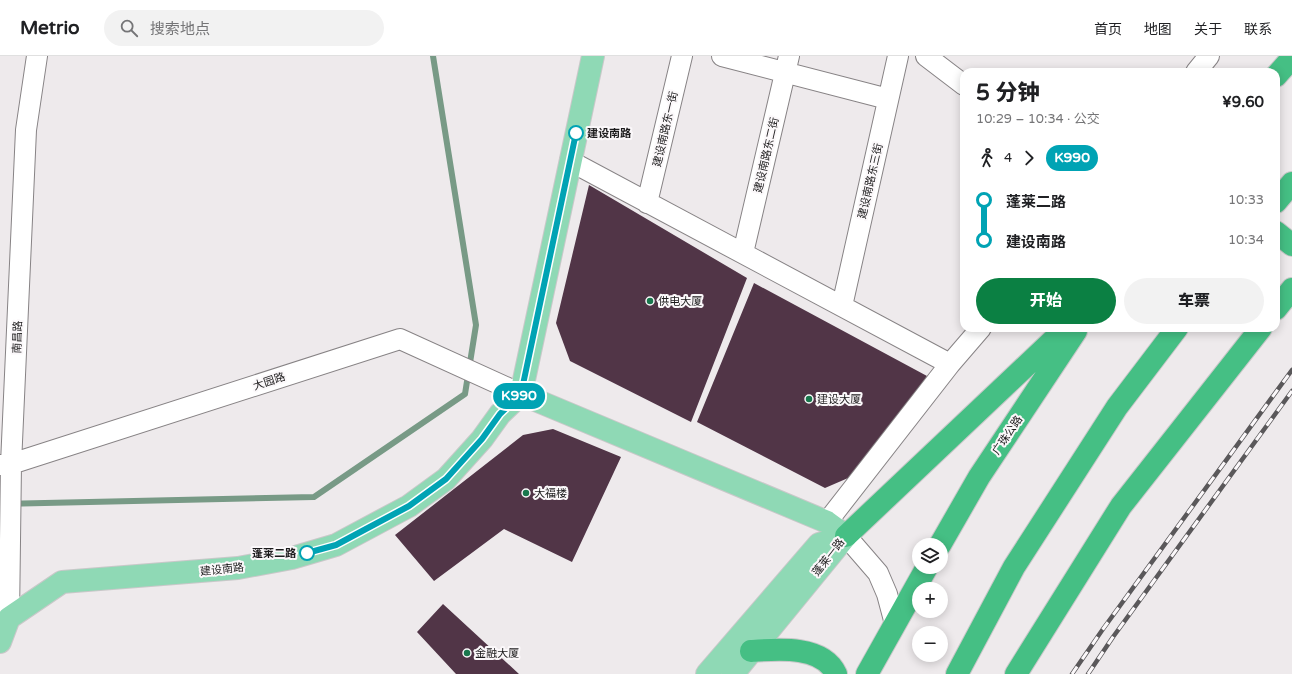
<!DOCTYPE html>
<html lang="zh">
<meta charset="utf-8">
<style>
body{margin:0;font-family:"Varela Round","Noto Sans SC",sans-serif;background:#f2f2f2;color:#202124;height:100vh;display:flex;flex-direction:column;font-size:15px;white-space:nowrap}
*{box-sizing:border-box;margin:0}
p{font-size:13px;color:#757577}
.icon{flex:none;width:22px;height:22px;fill:none;stroke:currentColor;stroke-width:2;stroke-linecap:round;stroke-linejoin:round}
.map{position:relative;flex:1;overflow:hidden}
.sheet{position:absolute;left:960px;top:12px;width:320px;height:264px;display:flex;flex-direction:column;background:#fff;border-radius:12px;box-shadow:0 2px 10px #0003}
.sheet>*{flex:none}
.badge{padding:0 8px;border-radius:13px;font-size:14px;line-height:26px}
.controls{position:absolute;left:912px;top:482px;display:grid;gap:8px}
.controls a{display:grid;place-items:center;width:36px;height:36px;border-radius:50%;background:#fff;box-shadow:0 2px 10px #0003;font-size:20px}
.map>.badge{position:absolute;translate:-50% -50%;box-shadow:0 0 0 2px #fff}
.legs{display:flex;align-items:center;gap:6px;height:44px;padding:0 16px;font-size:13px}
.legs p{margin-inline-start:auto}
.summary{display:flex;align-items:center;justify-content:space-between;height:68px;padding:0 16px}
h1{font-size:22px;font-weight:800;line-height:30px}
.cta{display:flex;gap:8px;margin-top:auto;padding:8px 16px}
.cta a{flex:1;height:46px;border-radius:24px;background:#0b8043;color:#fff;font-size:16px;font-weight:800;line-height:46px;text-align:center}
.cta a+a{background:#f2f2f2;color:#202124}
ul{padding:0 16px;list-style:none}
li{display:flex;align-items:center;gap:14px;height:40px;font-size:15px}
li i{display:grid;place-items:center;width:6px;height:100%;margin:0 5px;background:currentColor}
li i::after{content:'';width:10px;height:10px;margin:-5px;border:3px solid;border-radius:50%;background:#fff}
li p{margin-inline-start:auto}
li:first-child i{background:linear-gradient(#0000 50%,currentColor 0)}
li:last-child i{background:linear-gradient(currentColor 50%,#0000 0)}
header{display:flex;align-items:center;gap:24px;box-sizing:border-box;height:56px;padding:0 20px;background:#fff;border-bottom:1px solid #e0e0e0}
header strong{font-size:19px}
nav{display:flex;gap:22px;margin-inline-start:auto;font-size:14px}
.search{width:280px;height:36px;background:#f2f2f2;display:flex;align-items:center;gap:10px;box-sizing:border-box;padding:0 14px;border-radius:22px;color:#757577;font-size:15px}
.map>svg:first-child{display:block}
</style>
<header>
<strong>Metrio</strong>
<div class="search"><svg class="icon" aria-label="search" viewBox="0 0 24 24"><circle cx="10" cy="10" r="6"/><path d="M15 15l6 6"/></svg>搜索地点</div>
<nav><a>首页</a><a>地图</a><a>关于</a><a>联系</a></nav>
</header>
<div class="map">
<svg width="1292" height="618" viewBox="0 0 1292 618">
<rect width="100%" height="100%" fill="#eeeaec"/>
<g fill="none" stroke-linecap="round" stroke-linejoin="round">
<path stroke="#789a86" stroke-width="6" d="M0 448 314 441 465 338 476 269 433 0"/>
</g>
<path fill="#513547" d="M589 129 747 222 691 366 570 305 556 267Z
M754 227 927 320 862 416 825 432 697 366Z
M553 373 621 401 572 506 504 473 434 525 395 479 523 379Z
M443 548 519 618H456L417 576Z"/>
<g fill="none" stroke-linecap="round" stroke-linejoin="round">
<defs>
<path id="minor" d="M722 0 888 43
M926 0 964 29
M1196 16 1209 0
M570 105 950 308
M647 147 682 0
M743 197 789 0
M842 250 898 0
M0 409 11 408 400 283 521 338
M827 466 950 308 981 272
M846 480 878 517 887 538 895 568
M9 562 11 408 26 74 37 0"/>
<path id="major" d="M521 338 827 466 846 480
M0 586 9 562 62 526 238 512 292 502 336 489 409 450 446 423 482 383 500 358 521 338 593 0
M707 618 819 488 846 480
M733 618 846 480"/>
<path id="highway" d="M1276 20 1292 2
M1276 146 1292 127
M1276 176 1292 189
M1276 253 1292 233
M846 480 1066 272
M940 489 979 421 1076 275
M751 595C778 593 823 589 836 618
M867 618 927 511
M957 618 1014 511 1117 351 1177 272
M1016 618 1121 450 1261 272"/>
</defs>
<use href="#minor" stroke="#878385" stroke-width="22"/>
<use href="#major" stroke="#c9c8c9" stroke-width="24"/>
<use href="#highway" stroke="#c9c8c9" stroke-width="24"/>
<use href="#minor" stroke="#fff" stroke-width="20"/>
<use href="#major" stroke="#8fd9b5" stroke-width="22"/>
<use href="#highway" stroke="#45bf84" stroke-width="22"/>
<defs>
<path id="rail" d="M1072 618 1103 573 1292 314
M1088 618 1113 581 1292 335"/>
</defs>
<use href="#rail" stroke="#5a585a" stroke-width="4.5"/>
<use href="#rail" stroke="#fbf8fa" stroke-width="3" stroke-dasharray="9" stroke-linecap="butt"/>
</g>
<g fill="none" stroke-linecap="round" stroke-linejoin="round">
<defs>
<path id="line-1" d="M307 497 336 489 364 474 409 450 446 423 482 383 500 358 521 338 576 77"/>
</defs>
<use href="#line-1" stroke="#fff" stroke-width="9"/>
<use href="#line-1" stroke="#00a3b4" stroke-width="6"/>
</g>
<g fill="#fff" stroke="#00a3b4" stroke-width="2">
<circle cx="576" cy="77" r="7"/>
<circle cx="307" cy="497" r="7"/>
</g>
<g fill="#19774d" stroke="#fbf8fa" stroke-width="1.5">
<circle cx="650" cy="245" r="4"/>
<circle cx="809" cy="343" r="4"/>
<circle cx="526" cy="437" r="4"/>
<circle cx="467" cy="597" r="4"/>
</g>
<g text-anchor="middle" stroke-width="4" stroke-linejoin="round" paint-order="stroke">
<g font-size="11" fill="#1c1b1c" stroke="#fbf8fa">
<text transform="translate(665 73) rotate(-77)" y="4">建设南路东一街</text>
<text transform="translate(766 99) rotate(-77)" y="4">建设南路东二街</text>
<text transform="translate(870 125) rotate(-77)" y="4">建设南路东三街</text>
<text transform="translate(17 281) rotate(-88)" y="4">南昌路</text>
<text transform="translate(269 325) rotate(-18)" y="4">大园路</text>
<text transform="translate(1007 379) rotate(-56)" y="4">广珠公路</text>
<text transform="translate(828 501) rotate(-52)" y="4">蓬莱一路</text>
<text transform="translate(222 513) rotate(-6)" y="4">建设南路</text>
</g>
<g font-size="11" font-weight="bold" fill="#1c1b1c" stroke="#fbf8fa" text-anchor="start">
<text x="587" y="81">建设南路</text>
<text x="296" y="501" text-anchor="end">蓬莱二路</text>
</g>
<g font-size="11" fill="#1c1b1c" stroke="#fbf8fa" text-anchor="start">
<text x="658" y="249">供电大厦</text>
<text x="817" y="347">建设大厦</text>
<text x="534" y="441">大福楼</text>
<text x="475" y="601">金融大厦</text>
</g>
</g>
</svg>
<div class="controls">
<a><svg class="icon" aria-label="layers" viewBox="0 0 24 24"><path d="M12 4l9 5-9 5-9-5zM3 14l9 5 9-5"/></svg></a>
<a>+</a>
<a>−</a>
</div>
<b class="badge" style="left:519px;top:340px;background:#00a3b4;color:#fff">K990</b>
<section class="sheet">
<div class="summary"><div><h1>5 分钟</h1><p>10:29 – 10:34 · 公交</p></div><b>¥9.60</b></div>
<div class="legs"><svg class="icon" aria-label="walk" viewBox="0 0 24 24"><circle cx="13" cy="4" r="2"/><path d="M13 8l-2 6 4 7M11 14l-3 7M7 12l3-4h3l4 4"/></svg>4<svg class="icon" aria-label="forward" viewBox="0 0 24 24"><path d="M9 5l7 7-7 7"/></svg><b class="badge" style="background:#00a3b4;color:#fff">K990</b></div>
<ul>
<li><i style="color:#00a3b4"></i><b>蓬莱二路</b><p>10:33</p></li>
<li><i style="color:#00a3b4"></i><b>建设南路</b><p>10:34</p></li>
</ul>
<div class="cta"><a>开始</a><a>车票</a></div>
</section>
</div>
